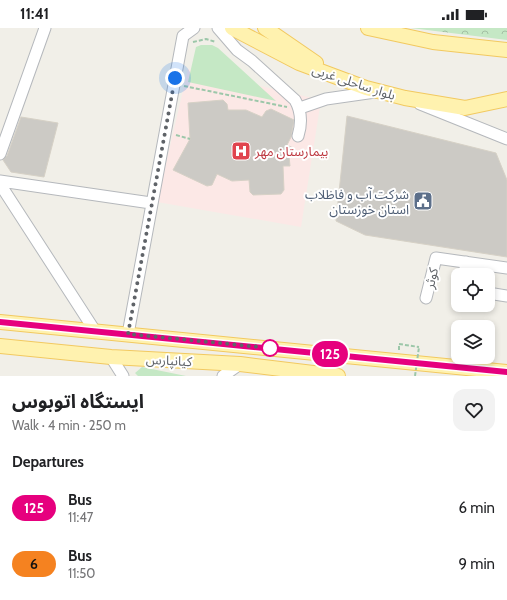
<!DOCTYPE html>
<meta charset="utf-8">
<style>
body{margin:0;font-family:Cabin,"Noto Sans Arabic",sans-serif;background:#f2f2f2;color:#202124;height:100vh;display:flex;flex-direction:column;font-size:15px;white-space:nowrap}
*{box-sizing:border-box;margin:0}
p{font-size:13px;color:#757577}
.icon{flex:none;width:22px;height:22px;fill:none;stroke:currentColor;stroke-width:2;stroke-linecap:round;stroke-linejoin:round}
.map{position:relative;height:348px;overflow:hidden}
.details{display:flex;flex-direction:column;background:#fff;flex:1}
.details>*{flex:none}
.badge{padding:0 8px;border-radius:13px;font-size:14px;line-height:26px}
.fabs{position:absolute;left:451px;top:240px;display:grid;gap:8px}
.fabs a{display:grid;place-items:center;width:44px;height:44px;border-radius:8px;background:#fff;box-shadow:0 2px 6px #0003;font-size:20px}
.you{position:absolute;width:20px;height:20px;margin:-10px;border:3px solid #fff;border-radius:50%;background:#1a73e8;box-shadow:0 0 0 6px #1a73e833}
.map>.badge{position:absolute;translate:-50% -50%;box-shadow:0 0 0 2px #fff}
h2{padding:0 12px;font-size:15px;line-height:36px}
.round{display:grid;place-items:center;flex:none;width:42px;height:42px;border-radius:12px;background:#f2f2f2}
.head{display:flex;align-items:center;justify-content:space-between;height:68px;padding:0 12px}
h1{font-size:19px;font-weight:700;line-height:30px}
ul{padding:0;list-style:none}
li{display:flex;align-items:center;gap:12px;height:56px;padding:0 12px}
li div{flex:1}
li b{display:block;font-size:15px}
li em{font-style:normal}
li .badge{min-width:44px;font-weight:700;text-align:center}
.status{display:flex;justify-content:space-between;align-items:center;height:28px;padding:0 20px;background:#fff;direction:ltr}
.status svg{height:11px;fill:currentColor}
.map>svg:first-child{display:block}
</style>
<div class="status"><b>11:41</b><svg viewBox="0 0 49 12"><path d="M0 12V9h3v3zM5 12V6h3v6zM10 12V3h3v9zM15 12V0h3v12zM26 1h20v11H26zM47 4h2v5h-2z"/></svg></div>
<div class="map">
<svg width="507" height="348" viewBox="0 0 507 348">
<defs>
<pattern id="park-crowns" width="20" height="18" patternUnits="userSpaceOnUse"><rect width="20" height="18" fill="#c5e8c5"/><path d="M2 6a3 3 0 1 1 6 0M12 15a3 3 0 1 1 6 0" fill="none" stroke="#a3c0a4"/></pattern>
</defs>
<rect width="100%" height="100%" fill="#f1efe8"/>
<path fill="#fce8e6" d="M188 41 321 72 301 199 157 174Z"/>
<path fill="#c5e8c5" d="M201 17H212L218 20 276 73 188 54 196 19Z
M142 339 186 348H138L135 345Z"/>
<path fill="url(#park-crowns)" d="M411 0H507V12Z"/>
<path fill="#cccac5" stroke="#d6d1c6" d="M223 72 227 76 228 82H246L262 89 266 83 271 81 294 92 291 109 287 117 293 120 289 128 290 138H283L284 162 281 166 253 167 250 164 249 152 232 153 217 146 212 157 207 158 173 142 190 111 188 75Z
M347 88 496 125 507 152V229L365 207 336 193Z
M21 89 58 95 44 149 11 144 3 132 7 128Z"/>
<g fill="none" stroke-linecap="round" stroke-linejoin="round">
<defs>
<path id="minor" d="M218 0 237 22 252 33 295 72C302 84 302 95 298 108
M420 76 507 111
M300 80 326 71 375 64
M0 126 45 0
M0 153 151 175
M0 156 95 303
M464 247 466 234
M488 265 507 268
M426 270 436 230 507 240
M128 306 183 8 194 0
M111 329 123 348
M223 348 240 336"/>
<path id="major" d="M232 0 299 35 366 60 405 70 465 80 507 71
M265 0 316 35
M368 0 433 14 507 22
M0 294 507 344
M0 318 111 329 240 336 338 348"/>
</defs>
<use href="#minor" stroke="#b5b8bc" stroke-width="13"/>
<use href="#major" stroke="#f2c960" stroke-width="16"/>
<path stroke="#9cc7a9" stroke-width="2" stroke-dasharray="4 2" stroke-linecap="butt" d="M193 14 206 11 216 14
M184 58 287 79
M176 107 190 111
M399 322V316L419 319"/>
<use href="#minor" stroke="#fff" stroke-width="11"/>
<use href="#major" stroke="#fff2af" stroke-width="14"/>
<path stroke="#9cc7a9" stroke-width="2" stroke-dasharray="4 2" stroke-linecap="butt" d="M415 348 419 319"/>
</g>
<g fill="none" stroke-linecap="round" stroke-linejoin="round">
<defs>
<path id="line" d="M0 294 507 344"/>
</defs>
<use href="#line" stroke="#fff" stroke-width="9"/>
<use href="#line" stroke="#e6007e" stroke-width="6"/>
<path stroke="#5f6368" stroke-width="4" stroke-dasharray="0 7.2" d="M175 50 128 306 270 320"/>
</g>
<defs>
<symbol id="hospital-square" viewBox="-11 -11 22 22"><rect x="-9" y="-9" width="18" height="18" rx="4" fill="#e0444e" stroke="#fff"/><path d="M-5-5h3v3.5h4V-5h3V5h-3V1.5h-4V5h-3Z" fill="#fff"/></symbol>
<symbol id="civic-square" viewBox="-11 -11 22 22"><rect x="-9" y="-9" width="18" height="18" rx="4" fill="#5c6f8a" stroke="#fff"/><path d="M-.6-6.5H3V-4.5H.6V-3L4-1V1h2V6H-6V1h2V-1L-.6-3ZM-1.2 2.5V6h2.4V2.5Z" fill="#fff"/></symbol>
</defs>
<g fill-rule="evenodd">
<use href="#hospital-square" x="230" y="112" width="22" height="22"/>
<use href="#civic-square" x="412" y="162" width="22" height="22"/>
</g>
<circle fill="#fff" stroke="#e6007e" stroke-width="2" cx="270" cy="320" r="8"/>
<g text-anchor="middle" stroke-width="4" stroke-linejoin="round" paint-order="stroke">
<g font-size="13" fill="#5f6368" stroke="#fff">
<text transform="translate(354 54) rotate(18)" y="5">بلوار ساحلی غربی</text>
<text transform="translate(431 250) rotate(-77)" y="5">کوثر</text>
<text transform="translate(169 332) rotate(3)" y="5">کیانپارس</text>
</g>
<g font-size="13" fill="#be3a42" stroke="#fff" text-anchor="start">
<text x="255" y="128">بیمارستان مهر</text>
</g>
<g font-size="13" fill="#4e5e75" stroke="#fff" text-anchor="end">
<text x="409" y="171">شرکت آب و فاظلاب<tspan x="409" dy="15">استان خوزستان</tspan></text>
</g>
</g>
</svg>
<div class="fabs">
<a><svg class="icon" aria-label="locate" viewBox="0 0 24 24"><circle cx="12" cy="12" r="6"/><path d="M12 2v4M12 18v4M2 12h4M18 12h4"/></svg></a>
<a><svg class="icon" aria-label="layers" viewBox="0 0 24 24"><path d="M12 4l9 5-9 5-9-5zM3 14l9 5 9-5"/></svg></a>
</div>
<div class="you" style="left:175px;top:50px"></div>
<b class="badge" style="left:330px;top:326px;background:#e6007e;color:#fff">125</b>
</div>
<section class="details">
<div class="head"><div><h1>ایستگاه اتوبوس</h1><p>Walk · 4 min · 250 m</p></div><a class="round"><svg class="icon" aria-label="heart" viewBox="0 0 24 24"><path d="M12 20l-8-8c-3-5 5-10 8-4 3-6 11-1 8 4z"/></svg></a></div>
<h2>Departures</h2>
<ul>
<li><span class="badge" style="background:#e6007e;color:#fff">125</span><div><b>Bus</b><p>11:47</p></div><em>6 min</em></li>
<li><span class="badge" style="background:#f58220;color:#111">6</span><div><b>Bus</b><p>11:50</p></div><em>9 min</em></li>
</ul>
</section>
